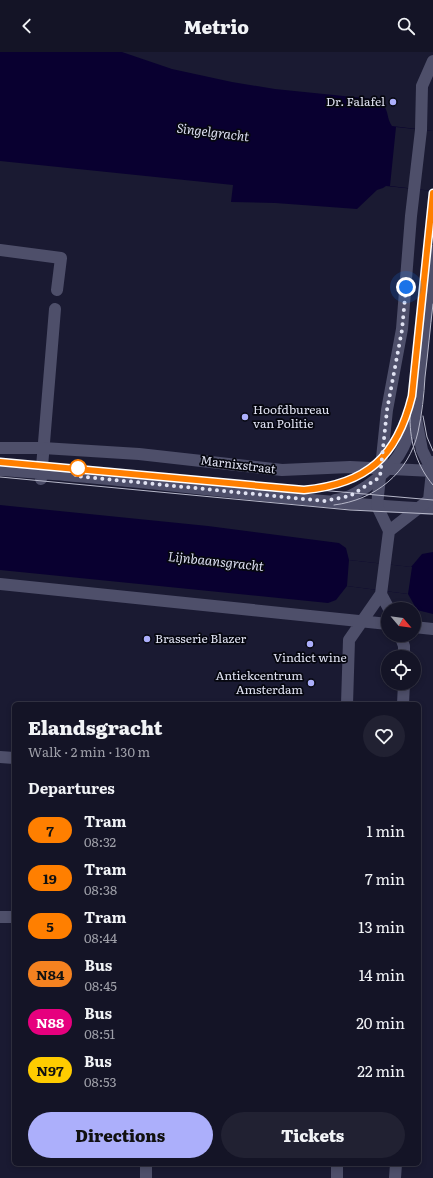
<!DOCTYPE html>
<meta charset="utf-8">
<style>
body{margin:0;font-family:Literata,serif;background:#212132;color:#f1f3f6;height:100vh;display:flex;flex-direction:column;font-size:15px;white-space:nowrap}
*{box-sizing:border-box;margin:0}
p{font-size:13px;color:#9d9ea7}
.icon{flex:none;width:22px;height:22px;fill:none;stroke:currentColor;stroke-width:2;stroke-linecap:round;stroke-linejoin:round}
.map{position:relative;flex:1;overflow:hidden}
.panel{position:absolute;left:12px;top:650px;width:409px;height:464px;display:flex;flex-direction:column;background:#141426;border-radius:6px;box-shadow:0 2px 6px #0003,0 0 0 1px #333343}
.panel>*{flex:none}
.badge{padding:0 8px;border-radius:13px;font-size:14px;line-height:26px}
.needle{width:26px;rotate:119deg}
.tools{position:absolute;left:381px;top:550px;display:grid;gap:8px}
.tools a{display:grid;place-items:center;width:40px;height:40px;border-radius:50%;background:#141426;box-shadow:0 2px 6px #0003,0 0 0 1px #333343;font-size:20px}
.you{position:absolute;width:20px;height:20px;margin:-10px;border:3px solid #fff;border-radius:50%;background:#1a73e8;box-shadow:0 0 0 6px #1a73e833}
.map>.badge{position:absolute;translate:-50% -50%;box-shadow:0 0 0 2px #fff}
h2{padding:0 16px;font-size:15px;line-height:36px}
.round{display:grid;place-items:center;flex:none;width:42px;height:42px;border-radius:21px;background:#212132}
.head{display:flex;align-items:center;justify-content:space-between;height:68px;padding:0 16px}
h1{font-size:19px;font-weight:800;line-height:30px}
.button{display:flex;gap:8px;margin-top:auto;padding:8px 16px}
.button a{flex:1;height:46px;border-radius:24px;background:#acaffb;color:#111;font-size:16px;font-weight:800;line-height:46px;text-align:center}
.button a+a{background:#212132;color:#f1f3f6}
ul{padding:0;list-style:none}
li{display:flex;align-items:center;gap:12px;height:48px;padding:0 16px}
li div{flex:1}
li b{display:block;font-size:15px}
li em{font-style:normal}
li .badge{min-width:44px;font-weight:700;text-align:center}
header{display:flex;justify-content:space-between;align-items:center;height:52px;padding:0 16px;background:#141426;font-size:18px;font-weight:800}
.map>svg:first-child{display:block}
</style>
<header><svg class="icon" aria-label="back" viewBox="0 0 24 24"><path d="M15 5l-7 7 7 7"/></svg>Metrio<svg class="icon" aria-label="search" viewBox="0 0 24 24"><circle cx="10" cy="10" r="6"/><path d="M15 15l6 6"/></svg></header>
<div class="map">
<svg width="433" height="1126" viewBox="0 0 433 1126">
<rect width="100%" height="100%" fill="#1a1a32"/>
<path fill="#090030" d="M0 0H122L172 17 232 30 275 37 373 47C392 56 384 61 392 74L433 79V139L386 134 383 136 377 138 357 157 275 151 231 150 233 133 0 109Z
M0 453 208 474 339 491 346 496 349 508 411 515 422 502 433 500V562L417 558 408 542 347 534 336 548 328 551 0 518Z"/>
<path fill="#1a1a32" d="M396 75 433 79V139L390 134Z
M349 508 412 515 408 542 347 534Z"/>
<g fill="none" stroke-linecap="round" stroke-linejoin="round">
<path stroke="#4e4f6a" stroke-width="12" d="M0 198 61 206 57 238
M416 367 422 398 433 421
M0 418C145 427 288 450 433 457
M41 427 55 257
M335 448C347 447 356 441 366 435 396 414 406 397 415 362L433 199"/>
<path stroke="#4e4f6a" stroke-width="12" d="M414 575 433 577"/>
<path stroke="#4e4f6a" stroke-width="12" d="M0 396H43L139 402 282 418 350 415 433 419
M389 479 429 448 433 410
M0 532 388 572
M381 542 389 479 377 454 378 444 387 358 402 277 411 164 421 78 422 34 433 9
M381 542 389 557
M400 583 404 594V605
M347 652 349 588 381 542
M403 652 404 631
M0 705 14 706
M0 865H14
M146 1126V1112
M337 1126V1112
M395 1126 396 1112"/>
<path stroke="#b7b8ca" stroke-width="1" d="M433 141 410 366C410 391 417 414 433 433
M423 364 427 385 433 399
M0 410 433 448
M0 425 350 458 433 462
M320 436C361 433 397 399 408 361
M334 453C375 448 409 421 418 380 422 362 424 343 425 325 428 301 430 277 433 252"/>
</g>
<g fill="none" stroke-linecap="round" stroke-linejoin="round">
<defs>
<path id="line" d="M0 410 304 438C367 432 397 405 412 344L433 141"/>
</defs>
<use href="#line" stroke="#fff" stroke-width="9"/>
<use href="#line" stroke="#ff7f00" stroke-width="6"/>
<path stroke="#e0e2f2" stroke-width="4" stroke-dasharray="0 7.2" d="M78 416 75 424 324 449 350 444 380 425 387 358 402 278 406 235"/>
</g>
<g fill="#acaffb" stroke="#060710" stroke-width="1.5">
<circle cx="393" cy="50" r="4"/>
<circle cx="245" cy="365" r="4"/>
<circle cx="147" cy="587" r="4"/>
<circle cx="310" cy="592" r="4"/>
<circle cx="311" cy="631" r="4"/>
</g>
<circle fill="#fff" stroke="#ff7f00" stroke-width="2" cx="78" cy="416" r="8"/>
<g text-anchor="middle" stroke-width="3.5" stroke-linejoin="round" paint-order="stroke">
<g font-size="12" fill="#e0e2f2" stroke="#060710" text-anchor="end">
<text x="385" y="54">Dr. Falafel</text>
<text x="253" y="362" text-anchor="start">Hoofdbureau<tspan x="253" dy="14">van Politie</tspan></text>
<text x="155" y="591" text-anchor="start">Brasserie Blazer</text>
<text x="310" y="610" text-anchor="middle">Vindict wine</text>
<text x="303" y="628">Antiekcentrum<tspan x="303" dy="14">Amsterdam</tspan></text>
</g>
<g font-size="12" fill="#e0e2f2" stroke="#060710">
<text transform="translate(238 413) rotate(7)" y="4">Marnixstraat</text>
</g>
<g font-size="13" font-style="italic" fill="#dcdef1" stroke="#060710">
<text transform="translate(213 80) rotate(7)" y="5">Singelgracht</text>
<text transform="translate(216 509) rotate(6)" y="5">Lijnbaansgracht</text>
</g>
</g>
</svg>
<div class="tools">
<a><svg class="needle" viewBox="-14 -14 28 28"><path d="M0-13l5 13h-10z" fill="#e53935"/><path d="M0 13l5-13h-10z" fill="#9d9ea7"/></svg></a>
<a><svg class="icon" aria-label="locate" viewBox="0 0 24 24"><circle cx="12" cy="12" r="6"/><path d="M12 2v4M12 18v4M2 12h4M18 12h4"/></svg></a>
</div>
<div class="you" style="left:406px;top:235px"></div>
<section class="panel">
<div class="head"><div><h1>Elandsgracht</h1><p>Walk · 2 min · 130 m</p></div><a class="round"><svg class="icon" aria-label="heart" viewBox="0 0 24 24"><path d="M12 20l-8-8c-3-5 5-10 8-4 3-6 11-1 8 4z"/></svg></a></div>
<h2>Departures</h2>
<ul>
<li><span class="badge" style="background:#ff7f00;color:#111">7</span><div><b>Tram</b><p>08:32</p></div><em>1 min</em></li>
<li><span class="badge" style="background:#ff7f00;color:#111">19</span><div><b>Tram</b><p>08:38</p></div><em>7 min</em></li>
<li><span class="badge" style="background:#ff7f00;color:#111">5</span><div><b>Tram</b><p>08:44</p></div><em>13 min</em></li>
<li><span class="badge" style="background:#f58220;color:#111">N84</span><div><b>Bus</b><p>08:45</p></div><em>14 min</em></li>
<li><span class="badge" style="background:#e6007e;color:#fff">N88</span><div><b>Bus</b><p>08:51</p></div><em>20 min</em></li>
<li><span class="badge" style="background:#fc0;color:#111">N97</span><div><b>Bus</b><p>08:53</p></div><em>22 min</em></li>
</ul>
<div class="button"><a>Directions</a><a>Tickets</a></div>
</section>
</div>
